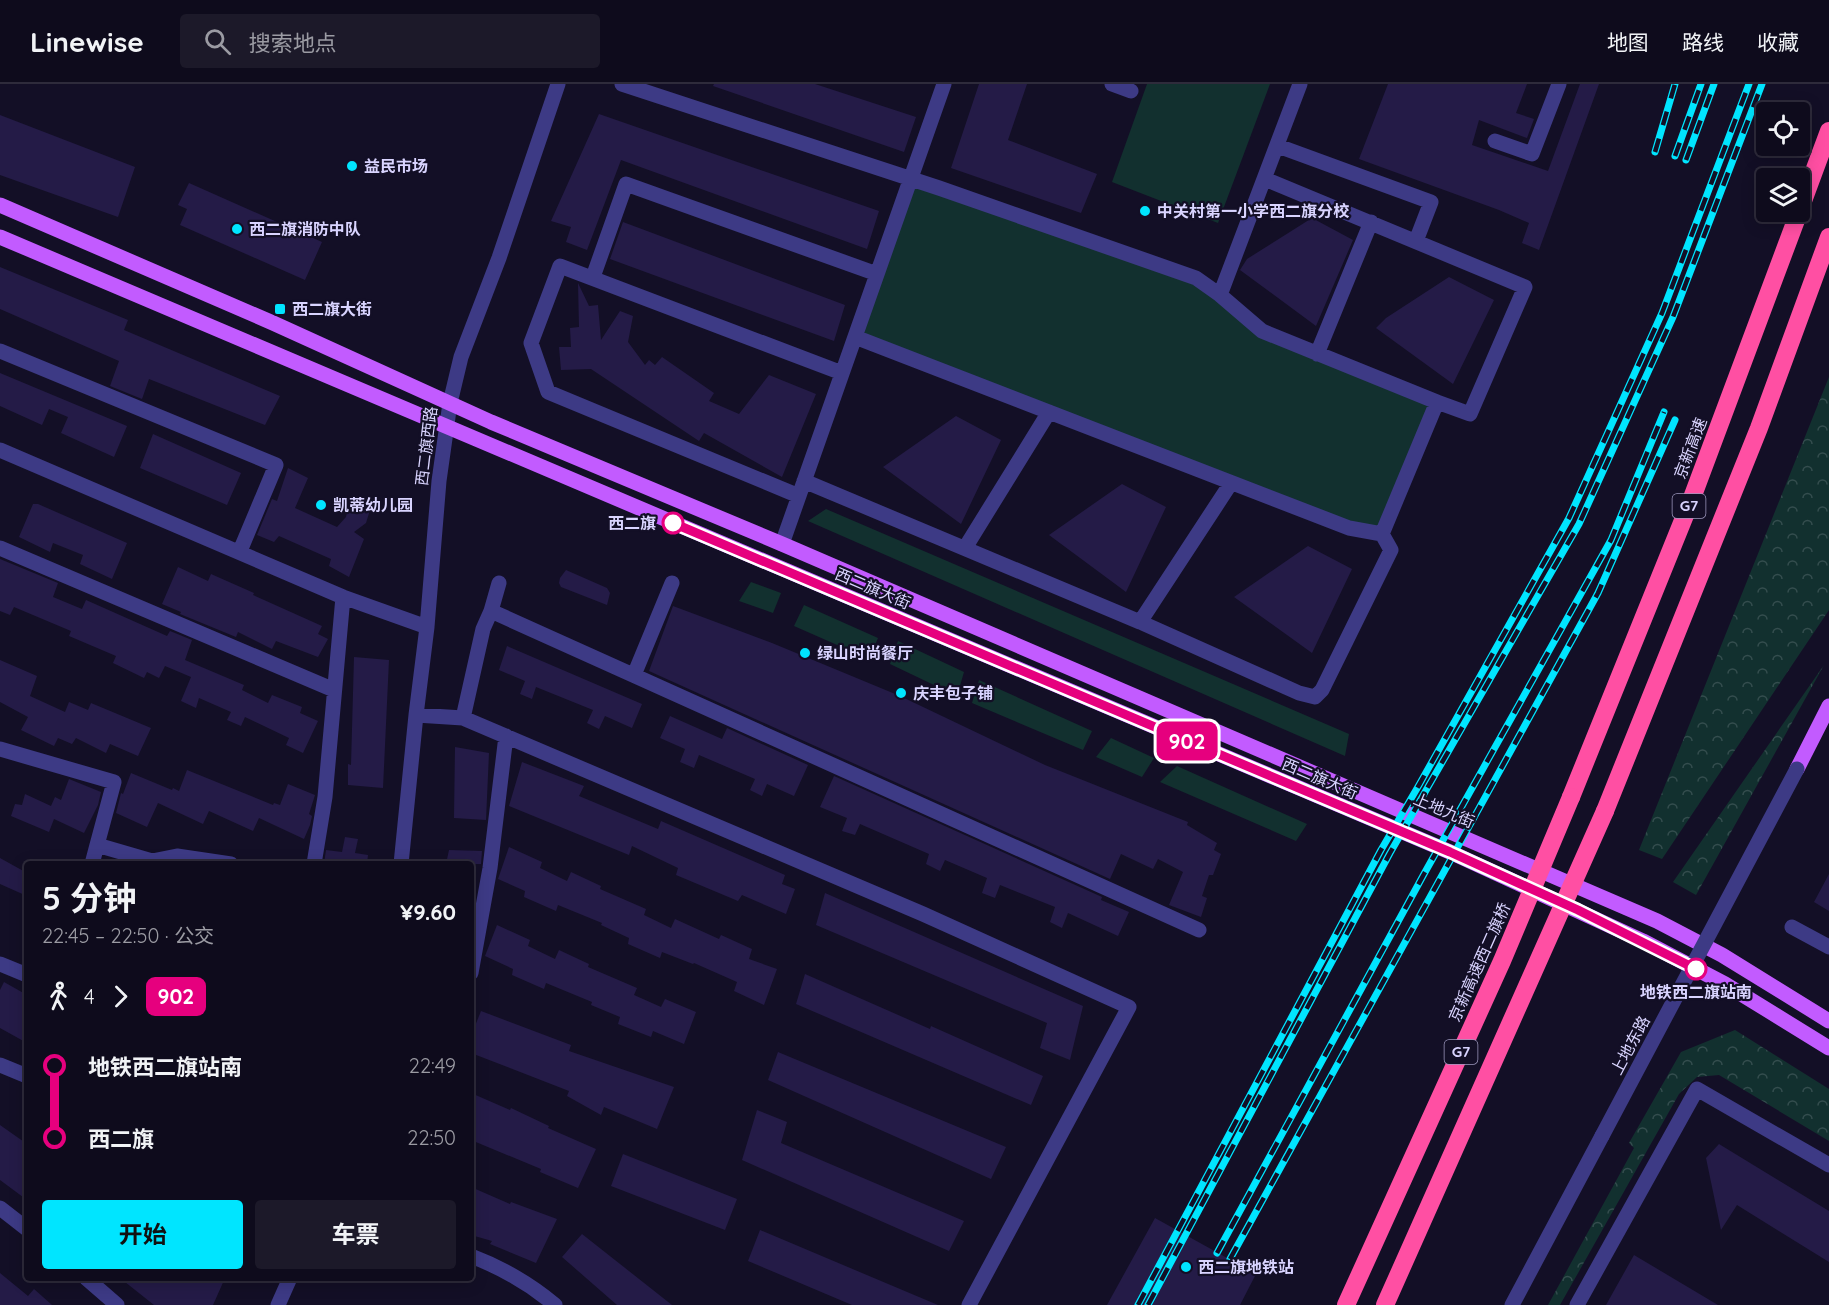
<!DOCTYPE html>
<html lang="zh">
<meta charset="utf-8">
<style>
body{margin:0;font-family:Quicksand,"Noto Sans SC",sans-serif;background:#1c1929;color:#f1f3f6;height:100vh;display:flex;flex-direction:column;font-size:22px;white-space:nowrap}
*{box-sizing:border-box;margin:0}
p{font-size:20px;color:#9b9ba3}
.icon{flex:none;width:33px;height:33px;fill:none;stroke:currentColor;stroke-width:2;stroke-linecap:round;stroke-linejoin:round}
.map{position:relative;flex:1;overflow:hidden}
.sheet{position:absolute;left:24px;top:777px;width:450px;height:420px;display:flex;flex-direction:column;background:#0e0b1c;border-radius:6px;box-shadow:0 3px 15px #0003,0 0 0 2px #2e2b3b}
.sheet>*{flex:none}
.badge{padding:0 12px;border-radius:9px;font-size:21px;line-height:39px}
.fabs{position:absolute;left:1756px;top:18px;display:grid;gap:12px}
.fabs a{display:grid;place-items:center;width:54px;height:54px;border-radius:6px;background:#0e0b1c;box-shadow:0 3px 15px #0003,0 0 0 2px #2e2b3b;font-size:30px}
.map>.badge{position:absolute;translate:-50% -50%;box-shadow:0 0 0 3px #fff}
.legs{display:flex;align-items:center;gap:9px;height:66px;padding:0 18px;font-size:20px}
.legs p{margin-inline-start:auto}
.headline{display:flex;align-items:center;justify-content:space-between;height:102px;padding:0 18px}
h1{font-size:33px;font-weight:700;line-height:45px}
.primary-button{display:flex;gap:12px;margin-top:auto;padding:12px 18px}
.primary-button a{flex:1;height:69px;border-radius:6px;background:#00e5ff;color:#111;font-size:24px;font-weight:700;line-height:69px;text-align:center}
.primary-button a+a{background:#1c1929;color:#f1f3f6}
ul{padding:0 18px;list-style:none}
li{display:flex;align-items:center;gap:21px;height:72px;font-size:22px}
li i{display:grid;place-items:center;width:9px;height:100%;margin:0 8px;background:currentColor}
li i::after{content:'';width:15px;height:15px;margin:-8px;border:4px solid;border-radius:50%;background:#0e0b1c}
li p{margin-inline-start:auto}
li:first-child i{background:linear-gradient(#0000 50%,currentColor 0)}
li:last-child i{background:linear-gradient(currentColor 50%,#0000 0)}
header{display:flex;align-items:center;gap:36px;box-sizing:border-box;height:84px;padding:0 30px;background:#0e0b1c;border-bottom:2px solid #2e2b3b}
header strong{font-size:28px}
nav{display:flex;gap:33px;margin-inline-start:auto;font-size:21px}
.search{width:420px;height:54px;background:#1c1929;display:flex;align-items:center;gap:15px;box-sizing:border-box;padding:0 21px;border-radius:6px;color:#9b9ba3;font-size:22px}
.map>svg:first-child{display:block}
</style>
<header>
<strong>Linewise</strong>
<div class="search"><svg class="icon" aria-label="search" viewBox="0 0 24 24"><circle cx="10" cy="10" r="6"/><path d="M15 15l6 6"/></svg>搜索地点</div>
<nav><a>地图</a><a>路线</a><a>收藏</a></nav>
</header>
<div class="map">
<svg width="1829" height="1221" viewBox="0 0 1829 1221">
<defs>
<pattern id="forest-crowns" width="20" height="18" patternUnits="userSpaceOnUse" patternTransform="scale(1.5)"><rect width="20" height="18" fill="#12302f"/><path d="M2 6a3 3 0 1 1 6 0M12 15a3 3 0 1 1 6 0" fill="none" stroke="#344d4e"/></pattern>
</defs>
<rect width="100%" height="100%" fill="#130f26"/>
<path fill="#12302f" d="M1147 0H1270L1218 139 1112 98Z
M909 95 1196 194 1262 247 1437 318 1382 450 855 253Z
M826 425 1349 650 1345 672 808 437Z
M751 498 781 509 773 529 739 517Z
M804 521 878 554 869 575 794 542Z
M898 557 964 588 957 612 890 580Z
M979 596 1092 647 1083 666 972 619Z
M1111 654 1154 674 1142 693 1096 673Z
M1177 682 1307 740 1296 757 1160 698Z"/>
<path fill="url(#forest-crowns)" d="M1829 293V526L1662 775 1639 766Z
M1824 581 1696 811 1673 798Z
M1735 946 1829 1005V1057L1719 991 1697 993 1679 1010 1560 1221H1548L1634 1064 1629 1059 1681 968Z"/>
<path fill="#241b47" d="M714 0H815L916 33 904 68 713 2Z
M979 0H1027L1008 56 1097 90 1081 129 951 84Z
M1388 0H1527L1516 29 1534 35 1527 54 1479 36 1472 61 1548 87 1580 0H1599L1539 166 1522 159 1529 139 1499 126 1359 75Z
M599 30 879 127 867 165 621 76 587 166 566 158 571 143 551 137Z
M0 31 135 83 118 133 0 91Z
M189 99 322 158 305 196 180 141 187 125 178 121Z
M1312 134 1353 156 1316 242 1240 186 1247 175Z
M623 138 845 221 834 257 610 175Z
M0 183 128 236 124 246 280 312 265 341 149 295 142 315 110 302 119 277 0 225Z
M1449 193 1494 216 1453 300 1376 244 1386 234Z
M578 199 589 222 598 221 601 256 620 227 633 232 628 258 645 281 649 276 655 281 662 273 714 309 709 317 739 330 769 291 816 310 782 393 704 349 699 357 591 285 561 286 559 263H571L570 244 579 243Z
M0 289 127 342 114 373 61 349 68 333 49 325 42 341 0 322Z
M956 332 1001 356 961 440 883 383Z
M153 350 241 389 227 421 140 384Z
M288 384 308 394 295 424 337 443 346 433 349 418 355 414 362 417 370 426 366 439 354 448 364 455 349 493 329 482 331 475 279 452 274 458 257 451 272 415 277 417Z
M1122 400 1166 423 1126 508 1049 451Z
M33 420H38L127 459 112 495 80 480 83 471 53 459 50 468 19 453Z
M1308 462 1352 485 1312 569 1234 513Z
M0 475 58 499 53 513 82 525 86 516 167 552 170 547 192 556 185 576 244 601 242 606 268 619 272 611 302 623 300 629 318 637 303 669 286 661 289 654 245 633 241 642 227 636 231 628 199 614 196 624 181 617 191 593 165 582 159 594 147 588 144 594 113 579 116 572 69 552 71 547 14 523 10 531 0 527Z
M178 483 208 497 211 490 254 509 253 511 322 542 318 550 328 555 318 573 276 557 272 565 238 548 236 553 180 530 181 528 162 520Z
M566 486 607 504 610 509 607 521 561 503 559 499 560 494Z
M673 522 772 559 900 612 1045 681 1188 738 1187 741 1217 759 1214 766 1221 770 1213 791H1209L1202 812 1207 814 1201 833 1169 821 1183 788 1158 775 1153 785 1121 770 1110 795 649 587Z
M507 562 642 620 632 644 605 632 599 645 587 639 593 626 536 603 532 615 520 610 525 597 499 586Z
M354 573 389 576 383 704 348 701V680L351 681Z
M0 576 37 592 30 612 65 628 69 618 88 626 91 619 151 644 138 672 110 660 106 669 76 654 72 660 58 654 54 662 21 646 28 633 0 618Z
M670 632 722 655 727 644 808 681 794 712 767 700 762 712 750 706 755 695 699 671 694 684 680 678 685 665 660 654Z
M455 663 489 669 486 736 454 734Z
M522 678 584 702 579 712 658 745 661 737 785 791 782 800 795 805 786 830 742 811 738 817 676 791 678 784 632 762 629 771 509 722Z
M187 686 273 721 274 719 280 721 288 700 315 711 309 730 312 732 310 741 304 755 259 734 253 747 209 727 203 740 158 719 147 743 116 729 121 709 123 710 131 689 172 706 173 704 179 707Z
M834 692 1102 813 1101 816 1129 828 1118 852 1068 829 1062 844 1050 838 1055 823 1000 801 995 814 982 809 987 794 945 776 940 787 926 780 929 770 860 740 855 751 842 747 847 734 820 723Z
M69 695 101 708 98 721 84 749 54 735 49 748 11 732 15 720 22 721 25 710 51 722 55 713 61 716Z
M345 753 358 755 355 769 368 771 367 780H324L326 766 342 768Z
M509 763 542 778 540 784 567 797 571 788 601 802 600 805 646 825 644 831 671 844 675 835 719 855 721 851 752 865 749 875 777 885 764 921 734 907 737 898 694 879 693 880 662 868 660 874 628 860 629 854 601 841 602 839 558 821 556 827 524 813 525 807 498 795Z
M449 766 482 767 481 780H446Z
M0 774 27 789V812L0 800Z
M1829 790V827L1814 818Z
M825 809 1083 922 1070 976 1040 964 1047 939 816 841Z
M497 841 530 856 528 862 555 875 559 866 589 880 588 883 637 904 634 911 661 923 665 915 696 928 684 960 653 947 651 953 618 940 620 933 591 921 592 918 546 899 544 905 512 891 513 885 485 872Z
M805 890 930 945 931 942 1043 992 1031 1021 796 920Z
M4 898 27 911V959L0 944V906Z
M481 927 571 961 569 967 674 1003 657 1045 604 1023 601 1031 567 1012 569 1007 471 969V952Z
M778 968 1006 1063 991 1095 768 996Z
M471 1009 510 1026 511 1024 549 1042 548 1044 596 1065 578 1104 540 1088 541 1085 471 1056Z
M757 1026 787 1038 781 1059 964 1137 949 1167 742 1076Z
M0 1041 27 1060V1116L0 1096Z
M1719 1060 1829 1127V1178L1737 1121 1721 1146 1706 1074Z
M623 1070 737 1115 725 1146 611 1102Z
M471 1103 510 1120 511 1118 557 1135 536 1179 490 1160 492 1157 471 1151Z
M1155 1134 1256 1190 1240 1221H1107Z
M760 1146 938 1221H852L748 1177Z
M582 1150 672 1221H617L562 1173Z
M1634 1171 1718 1221H1606Z
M0 1189 28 1212 34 1205 52 1221H0Z
M120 1194H225L213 1221H154Z"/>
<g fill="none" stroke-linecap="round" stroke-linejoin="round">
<path stroke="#3d3a85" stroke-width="15" d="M622 0 939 104 1196 194 1220 211 1262 247 1437 318 1382 450 1349 444 855 253
M1112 0 1131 7
M1495 57 1532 70 1559 0
M1278 62 1431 118 1416 157
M1265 95 1525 203 1470 330 1437 318
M593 193 626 100 877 190
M1220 211 1300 0
M0 267 276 381 240 467
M1317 270 1371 138
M0 366 343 513 427 543
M804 397 1140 538 1299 609 1315 613 1322 606 1391 466 1382 450
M799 412 548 308 531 259 560 182 842 289
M782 460 944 0
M0 464 334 606
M965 464 1049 328
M491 527 1199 846
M1140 538 1231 399
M634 591 672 499
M416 631 463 634 923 830 1129 923 969 1221
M463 634 483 545 491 527 499 499
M0 665 114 698 97 761 152 777 177 772 231 780
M92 780 97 761
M314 780 325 713 343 513
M401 780 416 631 427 543 439 397 450 319 461 273 499 174 558 0
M1792 843 1829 863
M0 880 27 891
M471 889 490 784 506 652
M0 981 27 992
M0 1124 27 1145
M471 1172C500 1183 531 1201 555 1221
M86 1194 117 1221
M278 1221 290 1194
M1512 1221 1602 1052
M1577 1221 1697 1005 1829 1081"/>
<path stroke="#c25bff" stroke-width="15" d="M0 121 273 239 491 338 782 460 1657 837 1722 871 1829 937
M0 153 1450 768 1643 857 1725 900 1829 964
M1797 685 1829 622"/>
<path stroke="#ff4fa3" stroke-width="18" d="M1800 125 1829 47
M1571 713 1692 414 1799 128
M1605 727 1759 344 1829 153"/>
<defs>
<path id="rail" d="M1655 68 1675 0
M1675 72 1701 0
M1686 76 1714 0
M1217 1169 1424 790 1611 456 1664 328
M1230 1175 1598 509 1675 336
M1138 1221 1381 766 1419 701 1569 434 1662 229 1749 0
M1148 1221 1390 769 1579 440 1673 233 1762 0"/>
</defs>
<use href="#rail" stroke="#00e5ff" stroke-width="7"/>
<use href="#rail" stroke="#130f26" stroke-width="4.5" stroke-dasharray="14" stroke-linecap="butt"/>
<path stroke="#3d3a85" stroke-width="15" d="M1602 1052 1797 685"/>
<path stroke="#ff4fa3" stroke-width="18" d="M1346 1221 1502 877 1571 713
M1385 1221 1605 727"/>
</g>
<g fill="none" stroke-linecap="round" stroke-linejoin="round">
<defs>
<path id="line-1" d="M673 439 1450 768 1578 826 1696 885"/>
</defs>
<use href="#line-1" stroke="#fff" stroke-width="14"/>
<use href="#line-1" stroke="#e6007e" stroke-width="9"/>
</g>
<g fill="#00e5ff" stroke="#130f26" stroke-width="2">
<circle cx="352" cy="82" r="6"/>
<circle cx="1145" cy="127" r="6"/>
<circle cx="237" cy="145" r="6"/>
<rect x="274" y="219" width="12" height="12" rx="3"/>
<circle cx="321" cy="421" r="6"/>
<circle cx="805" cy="569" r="6"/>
<circle cx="901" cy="609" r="6"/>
<circle cx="1186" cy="1183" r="6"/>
</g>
<g fill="#fff" stroke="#e6007e" stroke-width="3">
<circle cx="673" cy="439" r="10"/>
<circle cx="1696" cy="885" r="10"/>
</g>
<g text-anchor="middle" stroke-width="4.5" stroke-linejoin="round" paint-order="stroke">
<g fill="#130f26" stroke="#9e99be" stroke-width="1.5">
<rect x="1672.5" y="410" width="33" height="24" rx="4.5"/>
<rect x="1444.5" y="956" width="33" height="24" rx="4.5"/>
</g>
<g font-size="15" font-weight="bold" fill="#d9d4ff">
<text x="1689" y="427">G7</text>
<text x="1461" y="973">G7</text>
</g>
<g font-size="16" font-weight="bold" fill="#d9d4ff" stroke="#130f26" text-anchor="start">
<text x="364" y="88">益民市场</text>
<text x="1157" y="133">中关村第一小学西二旗分校</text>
<text x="249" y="151">西二旗消防中队</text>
<text x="292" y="231">西二旗大街</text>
<text x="333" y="427">凯蒂幼儿园</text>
<text x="817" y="575">绿山时尚餐厅</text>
<text x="913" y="615">庆丰包子铺</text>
<text x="1198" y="1189">西二旗地铁站</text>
</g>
<g font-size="16" fill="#d9d4ff" stroke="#130f26">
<text transform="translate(426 362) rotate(-83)" y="6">西二旗西路</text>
<text transform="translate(1690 364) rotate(-69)" y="6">京新高速</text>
<text transform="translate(873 504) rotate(23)" y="6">西二旗大街</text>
<text transform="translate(1320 694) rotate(23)" y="6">西二旗大街</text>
<text transform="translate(1444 726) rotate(23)" y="6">上地九街</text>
<text transform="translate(1479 878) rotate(-66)" y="6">京新高速西二旗桥</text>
<text transform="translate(1630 961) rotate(-62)" y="6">上地东路</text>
</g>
<g font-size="16" font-weight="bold" fill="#d9d4ff" stroke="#130f26" text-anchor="end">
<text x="656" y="445">西二旗</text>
<text x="1696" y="914" text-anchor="middle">地铁西二旗站南</text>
</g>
</g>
</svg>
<div class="fabs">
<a><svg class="icon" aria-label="locate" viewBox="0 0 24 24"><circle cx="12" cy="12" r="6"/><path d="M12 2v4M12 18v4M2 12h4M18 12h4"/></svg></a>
<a><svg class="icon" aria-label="layers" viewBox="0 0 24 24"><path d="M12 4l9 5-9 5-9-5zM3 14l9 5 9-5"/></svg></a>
</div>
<b class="badge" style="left:1187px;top:657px;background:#e6007e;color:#fff">902</b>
<section class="sheet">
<div class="headline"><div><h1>5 分钟</h1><p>22:45 – 22:50 · 公交</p></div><b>¥9.60</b></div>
<div class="legs"><svg class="icon" aria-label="walk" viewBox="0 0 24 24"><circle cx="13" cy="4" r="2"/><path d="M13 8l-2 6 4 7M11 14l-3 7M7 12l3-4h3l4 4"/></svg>4<svg class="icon" aria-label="forward" viewBox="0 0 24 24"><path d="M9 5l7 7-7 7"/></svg><b class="badge" style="background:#e6007e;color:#fff">902</b></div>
<ul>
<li><i style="color:#e6007e"></i><b>地铁西二旗站南</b><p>22:49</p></li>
<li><i style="color:#e6007e"></i><b>西二旗</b><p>22:50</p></li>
</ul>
<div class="primary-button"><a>开始</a><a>车票</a></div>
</section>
</div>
